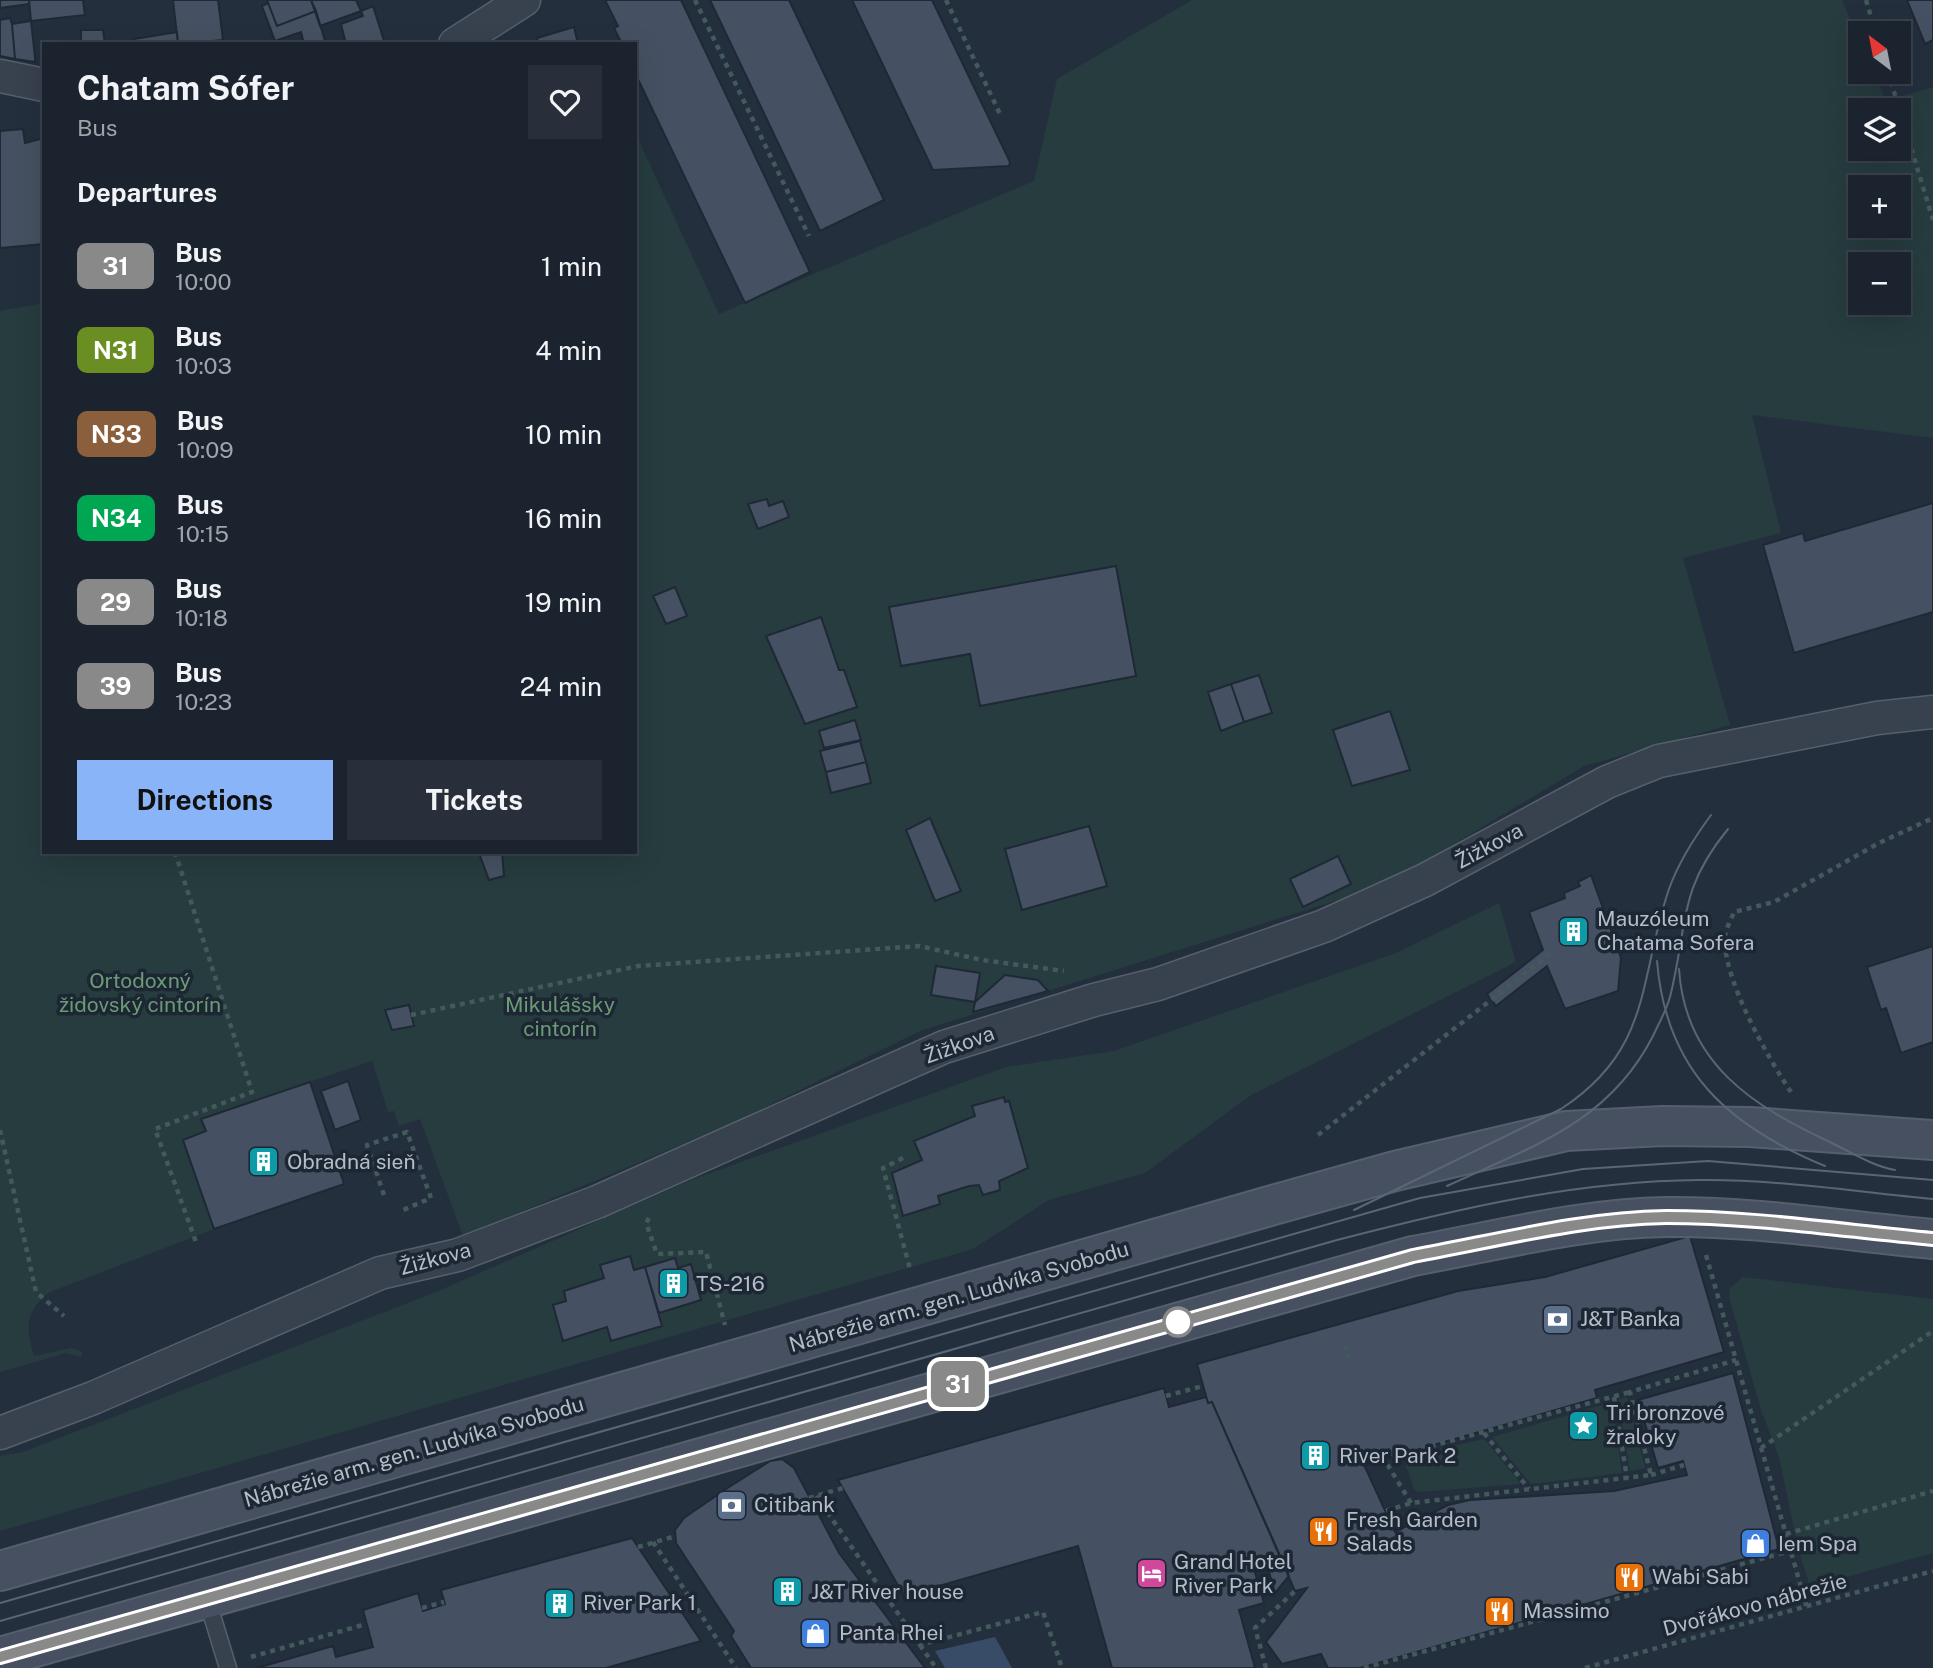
<!DOCTYPE html>
<meta charset="utf-8">
<style>
body{margin:0;font-family:"Public Sans",sans-serif;background:#282f3a;color:#f1f3f6;height:100vh;display:flex;flex-direction:column;font-size:26px;white-space:nowrap}
*{box-sizing:border-box;margin:0}
p{font-size:23px;color:#a0a4aa}
.icon{flex:none;width:38px;height:38px;fill:none;stroke:currentColor;stroke-width:2;stroke-linecap:round;stroke-linejoin:round}
.map{position:relative;flex:1;overflow:hidden}
.drawer{position:absolute;left:42px;top:42px;width:595px;height:812px;display:flex;flex-direction:column;background:#1b232e;border-radius:0px;box-shadow:0 7px 28px #0002,0 0 0 2px #39404a}
.drawer>*{flex:none}
.badge{padding:0 14px;border-radius:10px;font-size:24px;line-height:46px}
.needle{width:46px;rotate:328deg}
.tools{position:absolute;left:1848px;top:21px;display:grid;gap:14px}
.tools a{display:grid;place-items:center;width:63px;height:63px;border-radius:0px;background:#1b232e;box-shadow:0 7px 28px #0002,0 0 0 2px #39404a;font-size:35px}
.map>.badge{position:absolute;translate:-50% -50%;box-shadow:0 0 0 4px #fff}
h2{padding:0 35px;font-size:26px;line-height:63px}
.round{display:grid;place-items:center;flex:none;width:74px;height:74px;border-radius:0px;background:#282f3a}
.headline{display:flex;align-items:center;justify-content:space-between;height:119px;padding:0 35px}
h1{font-size:33px;font-weight:700;line-height:52px}
.action{display:flex;gap:14px;margin-top:auto;padding:14px 35px}
.action a{flex:1;height:80px;border-radius:0px;background:#8ab4f8;color:#111;font-size:28px;font-weight:700;line-height:80px;text-align:center}
.action a+a{background:#282f3a;color:#f1f3f6}
ul{padding:0;list-style:none}
li{display:flex;align-items:center;gap:21px;height:84px;padding:0 35px}
li div{flex:1}
li b{display:block;font-size:26px}
li em{font-style:normal}
li .badge{min-width:77px;font-weight:700;text-align:center}
.map>svg:first-child{display:block}
</style>
<div class="map">
<svg width="1933" height="1668" viewBox="0 0 1933 1668">
<rect width="100%" height="100%" fill="#242f3e"/>
<path fill="#263c3f" fill-rule="evenodd" d="M1192 0H1842L1860 42V72H1873L1886 101 1933 87V438L1752 415 1781 533 1683 558 1730 725 1584 766 1386 885 920 1031 735 1122 463 1236 420 1119 399 1126 394 1111 388 1112 372 1061 202 1118 206 1131 183 1140 214 1229 50 1292C24 1311 26 1329 34 1356L72 1348 82 1352V1357L66 1353 0 1372V311L44 303V852H635V132L719 314 1034 181 1057 79ZM1860 110H1899V149H1860ZM1860 187H1899V226H1860ZM1860 264H1899V303H1860Z
M1499 903 1516 962 1251 1095 1145 1173 1049 1200 973 1249 0 1531V1456L23 1452 436 1292 691 1180 1006 1067 1114 1051 1396 953Z
M1743 1277 1933 1299V1553L1810 1587 1798 1548 1779 1457 1761 1410 1729 1297 1730 1288Z
M1627 1397 1645 1468 1630 1471 1618 1400Z
M1612 1402 1622 1473 1531 1484 1492 1437Z
M1484 1439 1521 1484 1418 1492 1414 1489 1403 1457Z"/>
<path fill="#394c67" d="M995 1637 1012 1668H945L935 1651Z"/>
<path fill="#455162" stroke="#1f2835" stroke-width="2" d="M0 0H29V4L0 8Z
M29 0H83L85 15 31 21Z
M173 0H218L223 40 178 44Z
M267 0H311L316 11 277 26Z
M311 0H356L361 11 320 26Z
M605 0H681L810 272 745 303 635 73V44H622L614 28 618 26Z
M789 0 884 200 820 231 710 0Z
M852 0H932L1010 162 1009 166 933 170Z
M1907 0H1933V40L1925 44Z
M268 3 277 26 316 11 326 44H304L301 32 275 41 262 6Z
M373 6 385 44H346L341 24 363 16 361 11Z
M10 18 12 24 15 59 0 56V20Z
M31 21 35 57V62L15 59 12 24Z
M574 27 578 44H538L537 38Z
M81 30H103L105 44H81Z
M177 32 178 44H135L134 39Z
M23 129 25 143 44 138V244L0 248V131Z
M767 499 769 506 783 501 789 517 758 529 748 504Z
M1933 503V612L1794 653 1763 545 1803 533 1805 541Z
M1116 566 1136 676 980 706 970 654 901 666 889 607Z
M675 587 687 616 666 624 653 596Z
M821 617 839 670H844L857 707 805 724 766 636Z
M1259 675 1272 713 1244 722 1231 684Z
M1231 684 1244 722 1221 731 1208 692Z
M1390 711 1410 770 1352 786 1333 730Z
M855 720 861 740 824 748 819 731Z
M860 741 866 762 826 772 820 751Z
M866 762 871 783 831 793 826 772Z
M930 818 961 891 935 901 906 830Z
M1089 826 1107 886 1022 910 1005 849Z
M502 852 504 876 489 880 480 856 481 852Z
M1338 856 1351 884 1303 907 1290 879Z
M1591 875 1621 958 1618 991 1565 1009 1547 966 1496 1006 1487 994 1543 950 1529 912 1565 898 1564 893 1580 886 1578 882Z
M1933 946V1042L1901 1053 1886 1008 1881 1010 1867 967Z
M936 966 980 973 975 1002 931 995Z
M1005 975 1038 980 1048 991 973 1012 975 1002Z
M409 1005 414 1026 392 1030 385 1010Z
M348 1081 361 1120 335 1130 321 1091Z
M310 1082 344 1184 214 1229 183 1140 206 1131 201 1119Z
M1004 1097 1005 1102 1009 1101 1028 1168 999 1181 1000 1190 983 1195 979 1185 969 1186 938 1196 940 1204 903 1216 892 1173 922 1160 914 1141 975 1116 972 1106Z
M1690 1236 1724 1352 1595 1390 1597 1398 1364 1465 1395 1532 1448 1505 1470 1500 1614 1491 1687 1475 1683 1461 1658 1468 1638 1400 1733 1373 1779 1549 1360 1668H1328L1321 1654 1282 1664 1266 1642 1307 1588 1295 1591 1212 1402 1208 1403 1197 1364 1458 1291 1545 1277Z
M630 1256 634 1270 645 1267 662 1326 611 1341 607 1327 563 1341 553 1305 566 1301 564 1291 604 1278 600 1265Z
M675 1258 678 1268 691 1264 701 1300 659 1313 645 1267Z
M1164 1388 1169 1407 1206 1397 1208 1403 1212 1402 1289 1576 1275 1593 1267 1565 1254 1569 1264 1603 1239 1610 1255 1668H1112L1078 1546 904 1596 838 1480Z
M782 1459 794 1468 839 1553 925 1668H751L731 1636 734 1631 676 1543 675 1530 684 1518 726 1489 770 1461Z
M632 1538 701 1641 606 1668H257L333 1646 336 1657 373 1647 363 1610 418 1593 423 1611 445 1604 441 1590Z"/>
<g fill="none" stroke-linecap="round" stroke-linejoin="round">
<defs>
<path id="service" d="M207 1599 228 1668"/>
<path id="minor" d="M455 44 524 0
M0 76 44 85
M0 1433 93 1398 380 1273 458 1255 597 1202 944 1047 1094 1000 1158 984 1324 926 1425 880 1607 782 1659 761 1877 718 1933 712"/>
<path id="secondary" d="M0 1571 1273 1205 1395 1171 1566 1131 1663 1126 1750 1127 1933 1140
M0 1657 1413 1256C1496 1241 1582 1218 1666 1217 1755 1216 1845 1231 1933 1239"/>
</defs>
<use href="#service" stroke="#565f6c" stroke-width="19"/>
<use href="#minor" stroke="#565f6c" stroke-width="35"/>
<use href="#secondary" stroke="#565f6c" stroke-width="42"/>
<path stroke="#44595c" stroke-width="4.5" stroke-dasharray="5 5" stroke-linecap="butt" d="M695 0 809 236
M946 0 1000 114
M1866 0 1876 33
M1888 72 1933 220
M175 852 252 1092 155 1129 196 1242
M411 1015 638 966 919 946 982 960 1064 971
M1791 1092C1768 1058 1723 979 1725 938 1725 930 1731 920 1734 912L1774 902 1879 843 1933 818
M0 1130 36 1292 64 1316
M1318 1135 1555 950
M903 1158 883 1168 910 1269
M384 1195 367 1145 407 1132 431 1198 401 1211
M649 1218 646 1223 657 1254 706 1252 725 1325
M1706 1255 1807 1608
M1345 1345 1348 1358
M1166 1396 1203 1386
M1614 1397 1627 1478
M1484 1433 1529 1489
M1761 1448 1933 1331
M1651 1475 1684 1465
M816 1496 920 1645 1043 1612 1062 1668
M809 1498 843 1488
M1411 1503 1384 1459 1630 1392
M1386 1511 1411 1503 1651 1475 1630 1392 1736 1360
M1786 1534 1933 1491
M653 1542 736 1668
M638 1547 676 1536
M422 1608 444 1602
M920 1645 936 1668
M251 1657 366 1624
M1266 1668 1255 1628 1295 1591
M1364 1668 1790 1551
M1585 1668 1933 1571"/>
<use href="#service" stroke="#38414e" stroke-width="16"/>
<use href="#minor" stroke="#38414e" stroke-width="32"/>
<use href="#secondary" stroke="#465061" stroke-width="38"/>
<path stroke="#5a6575" stroke-width="2" d="M1657 961C1666 1071 1728 1126 1825 1166
M1679 969C1685 1064 1754 1107 1832 1143 1852 1153 1873 1166 1895 1170
M1447 1186C1530 1147 1608 1124 1653 1036 1659 1023 1666 1011 1670 997 1688 926 1677 891 1728 829
M1354 1210 1561 1109C1653 1049 1638 980 1669 889 1679 861 1694 838 1711 815
M0 1603 1420 1198 1583 1169 1708 1161 1933 1180
M0 1621 1337 1240C1457 1209 1574 1181 1699 1180 1777 1179 1856 1192 1933 1199"/>
</g>
<g fill="none" stroke-linecap="round" stroke-linejoin="round">
<defs>
<path id="line" d="M0 1657 1413 1256C1496 1241 1582 1218 1666 1217 1755 1217 1845 1231 1933 1239"/>
</defs>
<use href="#line" stroke="#fff" stroke-width="16"/>
<use href="#line" stroke="#898989" stroke-width="10"/>
</g>
<defs>
<symbol id="building-square" viewBox="-11 -11 22 22"><rect x="-9" y="-9" width="18" height="18" rx="4" fill="#0f9aa8" stroke="#1d2633"/><path d="M-4-6H4V6H1V3H-1V6H-4ZM-2.5-4.3h1.7v1.8h-1.7ZM.8-4.3h1.7v1.8H.8ZM-2.5-1h1.7V.8h-1.7ZM.8-1h1.7V.8H.8Z" fill="#fff"/></symbol>
<symbol id="bank-square" viewBox="-11 -11 22 22"><rect x="-9" y="-9" width="18" height="18" rx="4" fill="#5c6f8a" stroke="#1d2633"/><path d="M-6-4H6V4H-6ZM0-2.3a2.3 2.3 0 1 0 0 4.6a2.3 2.3 0 1 0 0-4.6Z" fill="#fff"/></symbol>
<symbol id="sight-square" viewBox="-11 -11 22 22"><rect x="-9" y="-9" width="18" height="18" rx="4" fill="#0f9aa8" stroke="#1d2633"/><path d="M0-6L1.8-2.2L6-1.7L2.9 1.2L3.7 5.4L0 3.3L-3.7 5.4L-2.9 1.2L-6-1.7L-1.8-2.2Z" fill="#fff"/></symbol>
<symbol id="restaurant-square" viewBox="-11 -11 22 22"><rect x="-9" y="-9" width="18" height="18" rx="4" fill="#e8710a" stroke="#1d2633"/><path d="M-5-6h1v4h1v-4h1v4h1v-4h1v5L-1.5 .5V6h-2V.5L-5-1ZM5-6V6H3V1.5H1.5Q1.5-4 5-6Z" fill="#fff"/></symbol>
<symbol id="shop-square" viewBox="-11 -11 22 22"><rect x="-9" y="-9" width="18" height="18" rx="4" fill="#3f7fe0" stroke="#1d2633"/><path d="M-5-2.5h2.3a2.7 3.5 0 0 1 5.4 0H5L5.5 6h-11ZM-1.5-2.5h3a1.5 2.3 0 0 0-3 0Z" fill="#fff"/></symbol>
<symbol id="hotel-square" viewBox="-11 -11 22 22"><rect x="-9" y="-9" width="18" height="18" rx="4" fill="#d1479c" stroke="#1d2633"/><path d="M-6-4.5h1.5V1H6V5H4.5V3h-9V5H-6ZM-4 0a1.8 1.8 0 1 1 3.6 0ZM.5 0V-2.5h3Q6-2.5 6 0Z" fill="#fff"/></symbol>
</defs>
<g fill-rule="evenodd">
<use href="#building-square" x="1556" y="914" width="35" height="35"/>
<use href="#building-square" x="246" y="1144" width="35" height="35"/>
<use href="#building-square" x="656" y="1266" width="35" height="35"/>
<use href="#bank-square" x="1540" y="1302" width="35" height="35"/>
<use href="#sight-square" x="1566" y="1408" width="35" height="35"/>
<use href="#building-square" x="1298" y="1438" width="35" height="35"/>
<use href="#bank-square" x="714" y="1488" width="35" height="35"/>
<use href="#restaurant-square" x="1306" y="1514" width="35" height="35"/>
<use href="#shop-square" x="1738" y="1526" width="35" height="35"/>
<use href="#hotel-square" x="1134" y="1556" width="35" height="35"/>
<use href="#restaurant-square" x="1612" y="1560" width="35" height="35"/>
<use href="#building-square" x="770" y="1574" width="35" height="35"/>
<use href="#building-square" x="542" y="1586" width="35" height="35"/>
<use href="#restaurant-square" x="1482" y="1594" width="35" height="35"/>
<use href="#shop-square" x="798" y="1616" width="35" height="35"/>
</g>
<circle fill="#fff" stroke="#898989" stroke-width="3.5" cx="1178" cy="1322" r="14"/>
<g text-anchor="middle" stroke-width="7" stroke-linejoin="round" paint-order="stroke">
<g font-size="21" fill="#b4bcc9" stroke="#1d2633">
<text transform="translate(1489 846) rotate(-28)" y="7">Žižkova</text>
<text transform="translate(959 1045) rotate(-20)" y="7">Žižkova</text>
<text transform="translate(435 1259) rotate(-15)" y="7">Žižkova</text>
<text transform="translate(959 1297) rotate(-16)" y="7">Nábrežie arm. gen. Ludvíka Svobodu</text>
<text transform="translate(414 1452) rotate(-16)" y="7">Nábrežie arm. gen. Ludvíka Svobodu</text>
<text transform="translate(1755 1605) rotate(-15)" y="7">Dvořákovo nábrežie</text>
</g>
<g font-size="21" fill="#b4bcc9" stroke="#1d2633" text-anchor="start">
<text x="1597" y="926">Mauzóleum<tspan x="1597" dy="24">Chatama Sofera</tspan></text>
<text x="287" y="1169">Obradná sieň</text>
<text x="696" y="1291">TS-216</text>
<text x="1580" y="1326">J&amp;T Banka</text>
<text x="1606" y="1420">Tri bronzové<tspan x="1606" dy="24">žraloky</tspan></text>
<text x="1339" y="1463">River Park 2</text>
<text x="754" y="1512">Citibank</text>
<text x="1346" y="1527">Fresh Garden<tspan x="1346" dy="24">Salads</tspan></text>
<text x="1778" y="1551">Iem Spa</text>
<text x="1174" y="1569">Grand Hotel<tspan x="1174" dy="24">River Park</tspan></text>
<text x="1652" y="1584">Wabi Sabi</text>
<text x="811" y="1599">J&amp;T River house</text>
<text x="583" y="1610">River Park 1</text>
<text x="1523" y="1618">Massimo</text>
<text x="839" y="1640">Panta Rhei</text>
</g>
<g font-size="21" fill="#6b9a76" stroke="#1d2633">
<text x="140" y="988">Ortodoxný<tspan x="140" dy="24">židovský cintorín</tspan></text>
<text x="560" y="1012">Mikulášsky<tspan x="560" dy="24">cintorín</tspan></text>
</g>
</g>
</svg>
<div class="tools">
<a><svg class="needle" viewBox="-14 -14 28 28"><path d="M0-13l5 13h-10z" fill="#e53935"/><path d="M0 13l5-13h-10z" fill="#a0a4aa"/></svg></a>
<a><svg class="icon" aria-label="layers" viewBox="0 0 24 24"><path d="M12 4l9 5-9 5-9-5zM3 14l9 5 9-5"/></svg></a>
<a>+</a>
<a>−</a>
</div>
<b class="badge" style="left:958px;top:1384px;background:#898989;color:#fff">31</b>
<section class="drawer">
<div class="headline"><div><h1>Chatam Sófer</h1><p>Bus</p></div><a class="round"><svg class="icon" aria-label="heart" viewBox="0 0 24 24"><path d="M12 20l-8-8c-3-5 5-10 8-4 3-6 11-1 8 4z"/></svg></a></div>
<h2>Departures</h2>
<ul>
<li><span class="badge" style="background:#898989;color:#fff">31</span><div><b>Bus</b><p>10:00</p></div><em>1 min</em></li>
<li><span class="badge" style="background:#6b8e23;color:#fff">N31</span><div><b>Bus</b><p>10:03</p></div><em>4 min</em></li>
<li><span class="badge" style="background:#8b5e3c;color:#fff">N33</span><div><b>Bus</b><p>10:09</p></div><em>10 min</em></li>
<li><span class="badge" style="background:#00a651;color:#fff">N34</span><div><b>Bus</b><p>10:15</p></div><em>16 min</em></li>
<li><span class="badge" style="background:#898989;color:#fff">29</span><div><b>Bus</b><p>10:18</p></div><em>19 min</em></li>
<li><span class="badge" style="background:#898989;color:#fff">39</span><div><b>Bus</b><p>10:23</p></div><em>24 min</em></li>
</ul>
<div class="action"><a>Directions</a><a>Tickets</a></div>
</section>
</div>
